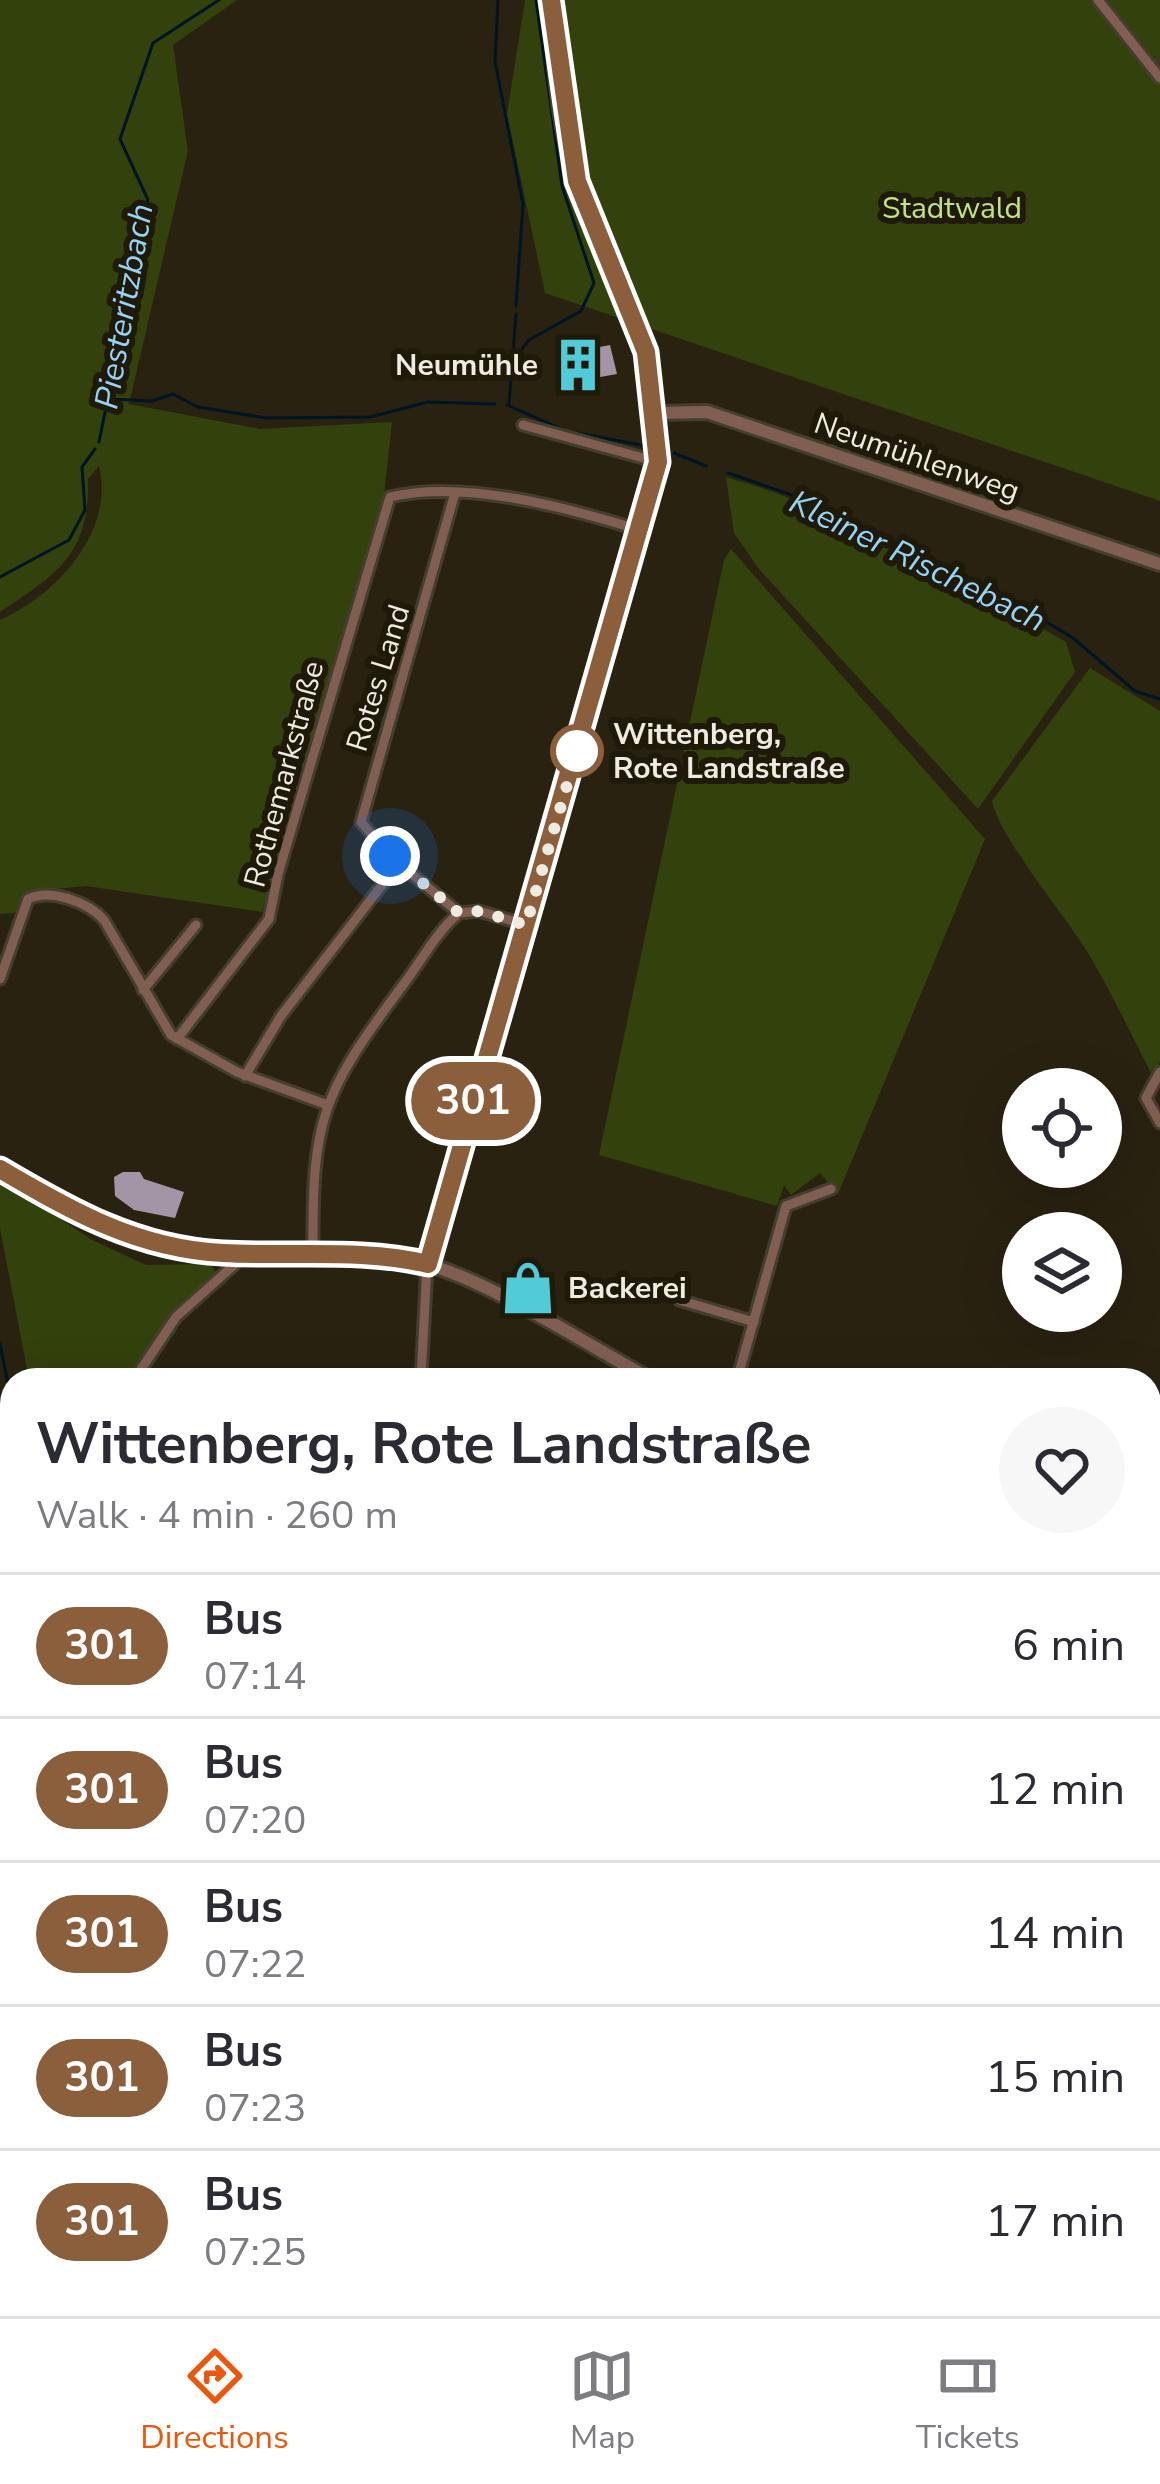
<!DOCTYPE html>
<meta charset="utf-8">
<style>
body{margin:0;font-family:"Nunito Sans",sans-serif;background:#f7f7f7;color:#2b2b33;height:100vh;display:flex;flex-direction:column;font-size:45px;white-space:nowrap}
*{box-sizing:border-box;margin:0}
p{font-size:39px;color:#7c7c81}
.icon{flex:none;width:66px;height:66px;fill:none;stroke:currentColor;stroke-width:2;stroke-linecap:round;stroke-linejoin:round}
.map{position:relative;flex:1;overflow:hidden}
.side{position:absolute;left:0px;top:1368px;width:1161px;height:948px;display:flex;flex-direction:column;background:#fff;border-radius:36px 36px 0 0;box-shadow:0 12px 48px #0002}
.side>*{flex:none}
.badge{padding:0 24px;border-radius:39px;font-size:42px;line-height:78px}
.fabs{position:absolute;left:1002px;top:1068px;display:grid;gap:24px}
.fabs a{display:grid;place-items:center;width:120px;height:120px;border-radius:50%;background:#fff;box-shadow:0 12px 48px #0002;font-size:60px}
.you{position:absolute;width:60px;height:60px;margin:-30px;border:9px solid #fff;border-radius:50%;background:#1a73e8;box-shadow:0 0 0 18px #1a73e833}
.map>.badge{position:absolute;translate:-50% -50%;box-shadow:0 0 0 6px #fff}
.round{display:grid;place-items:center;flex:none;width:126px;height:126px;border-radius:63px;background:#f7f7f7}
.head{display:flex;align-items:center;justify-content:space-between;height:204px;padding:0 36px}
h1{font-size:57px;font-weight:700;line-height:90px}
ul{padding:0;list-style:none}
li{display:flex;align-items:center;gap:36px;height:144px;padding:0 36px;border-top:3px solid #e1e1e2}
li div{flex:1}
li b{display:block;font-size:45px}
li em{font-style:normal}
li .badge{min-width:132px;font-weight:700;text-align:center}
.tabs{display:flex;justify-content:space-around;align-items:center;height:168px;border-top:3px solid #e1e1e2;background:#fff;font-size:33px;color:#7c7c81}
.tabs a{display:grid;justify-items:center;gap:6px}
.tabs .active{color:#ea580c}
.map>svg:first-child{display:block}
</style>
<div class="map">
<svg width="1160" height="2316" viewBox="0 0 1160 2316">
<rect width="100%" height="100%" fill="#292211"/>
<path fill="#332531" d="M1160 1967V2267L1149 2268V1968Z"/>
<path fill="#33410d" d="M0 0H237L173 45 188 151 129 404 260 429 392 422 384 496 262 912 86 886 32 891 14 913 0 914V620C57 595 115 531 99 466L88 479C90 554 58 573 0 612Z
M525 0H1160V501L545 293 507 114Z
M726 477C848 511 957 580 1066 642L1075 672 978 809 759 569 734 533Z
M731 549 985 839 838 1194 820 1173 791 1195 784 1185 777 1206 599 1155 724 560Z
M1090 668 1160 711V1062L1152 1075C1132 1036 1113 996 1091 958 1068 918 999 838 992 801Z
M0 1179 92 1240 146 1265 210 1264 216 1272 162 1325 127 1380H29L0 1228Z
M1149 1673 1160 1687V1876L1149 1886Z
M1149 2299 1160 2301V2316H1023L1025 2304H1149Z"/>
<g fill="none" stroke-linecap="round" stroke-linejoin="round">
<path stroke="#001523" stroke-width="3" d="M498 0 495 62 523 204 516 306
M511 363 529 340 581 311 594 283 562 186 536 0
M110 399 152 401 173 394 198 407 266 418 370 417 428 402 495 404
M509 404 516 314
M507 405 566 431 647 446
M99 442 148 200 120 139 153 43 219 0
M674 453 706 466
M728 473 812 502 1012 601 1073 638 1135 691 1160 699
M0 577 69 540 85 510 82 467 95 449
M0 1344 11 1399 0 1429
M0 1471 12 1484
M0 1556 12 1553
M0 1664 4 1676 0 1686
M0 1938 6 1960 0 1994"/>
</g>
<path fill="#a394a6" d="M610 345 617 374 567 383 563 360 595 355 594 348Z
M123 1172H140L144 1179 184 1192 175 1218 134 1210 115 1196 114 1177Z
M1160 2055V2115H1155L1160 2149 1149 2151V2056Z"/>
<g fill="none" stroke-linecap="round" stroke-linejoin="round">
<defs>
<path id="minor" d="M1098 0 1160 78
M523 425 658 462
M455 493 361 822 390 856 459 913 479 911 526 925
M0 979 28 899C50 888 88 902 104 920L171 1035 237 1072 325 1104
M143 990 196 925
M177 1039 269 919 278 874 390 497C464 479 568 508 640 530
M1160 1072 1146 1098 1160 1123
M245 1076 281 1016 399 863
M313 1255C312 1118 321 1095 403 985 421 962 436 932 459 913
M679 1300 754 1322
M134 1380 176 1317 234 1265
M421 1380 427 1264
M737 1380 786 1206 831 1189
M0 1513 12 1514
M1149 1521 1160 1464
M0 1815 12 1796
M0 1909 12 1935
M1149 1962 1160 1961
M289 2316 290 2304
M565 2316 566 2304
M690 2316 692 2304
M1014 2316 1015 2313"/>
<path id="tertiary" d="M657 413 707 412 1160 564
M0 1169C70 1211 137 1248 221 1253 284 1257 352 1248 414 1261 480 1274 589 1346 652 1380
M427 1264 658 462C667 365 614 287 582 200 560 141 553 62 551 0
M1149 1658 1160 1668"/>
</defs>
<use href="#minor" stroke="#453e2e" stroke-width="15"/>
<use href="#tertiary" stroke="#453e2e" stroke-width="18"/>
<use href="#minor" stroke="#815e52" stroke-width="9"/>
<use href="#tertiary" stroke="#815e52" stroke-width="12"/>
<path stroke="#d2cec2" stroke-width="3" stroke-dasharray="24 12" stroke-linecap="butt" d="M0 2086 12 2088
M1149 2286 1160 2288"/>
</g>
<g fill="none" stroke-linecap="round" stroke-linejoin="round">
<defs>
<path id="line" d="M0 1169C71 1211 138 1249 223 1253 290 1257 362 1248 428 1264L658 462 646 352 577 181 551 0"/>
</defs>
<use href="#line" stroke="#fff" stroke-width="27"/>
<use href="#line" stroke="#8b5e3c" stroke-width="18"/>
<path stroke="#efebe0" stroke-width="12" stroke-dasharray="0 21.6" d="M390 856 459 913 479 911 526 925 577 751"/>
</g>
<defs>
<symbol id="building-bare" viewBox="-9 -9 18 18"><path d="M-4-6H4V6H1V3H-1V6H-4ZM-2.5-4.3h1.7v1.8h-1.7ZM.8-4.3h1.7v1.8H.8ZM-2.5-1h1.7V.8h-1.7ZM.8-1h1.7V.8H.8Z" fill="#52cbd8" stroke="#1f1908" stroke-width="2.5" paint-order="stroke"/></symbol>
<symbol id="shop-bare" viewBox="-9 -9 18 18"><path d="M-5-2.5h2.3a2.7 3.5 0 0 1 5.4 0H5L5.5 6h-11ZM-1.5-2.5h3a1.5 2.3 0 0 0-3 0Z" fill="#52cbd8" stroke="#1f1908" stroke-width="2.5" paint-order="stroke"/></symbol>
</defs>
<g fill-rule="evenodd">
<use href="#building-bare" x="540" y="327" width="76" height="76"/>
<use href="#shop-bare" x="490" y="1250" width="76" height="76"/>
</g>
<circle fill="#fff" stroke="#8b5e3c" stroke-width="6" cx="577" cy="751" r="24"/>
<g text-anchor="middle" stroke-width="12" stroke-linejoin="round" paint-order="stroke">
<g font-size="30" fill="#c2e578" stroke="#1f1908">
<text x="952" y="218">Stadtwald</text>
</g>
<g font-size="30" font-weight="bold" fill="#efebe0" stroke="#1f1908" text-anchor="end">
<text x="538" y="375">Neumühle</text>
<text x="568" y="1298" text-anchor="start">Backerei</text>
</g>
<g font-size="30" fill="#efebe0" stroke="#1f1908">
<text transform="translate(917 457) rotate(19)" y="10">Neumühlenweg</text>
<text transform="translate(378 678) rotate(-73)" y="10">Rotes Land</text>
<text transform="translate(284 774) rotate(-75)" y="10">Rothemarkstraße</text>
</g>
<g font-size="30" font-weight="bold" fill="#efebe0" stroke="#1f1908" text-anchor="start">
<text x="613" y="744">Wittenberg,<tspan x="613" dy="34">Rote Landstraße</tspan></text>
</g>
<g font-size="33" font-style="italic" fill="#94d3fa" stroke="#1f1908">
<text transform="translate(123 306) rotate(-80)" y="12">Piesteritzbach</text>
<text transform="translate(918 560) rotate(26)" y="12">Kleiner Rischebach</text>
</g>
</g>
</svg>
<div class="fabs">
<a><svg class="icon" aria-label="locate" viewBox="0 0 24 24"><circle cx="12" cy="12" r="6"/><path d="M12 2v4M12 18v4M2 12h4M18 12h4"/></svg></a>
<a><svg class="icon" aria-label="layers" viewBox="0 0 24 24"><path d="M12 4l9 5-9 5-9-5zM3 14l9 5 9-5"/></svg></a>
</div>
<div class="you" style="left:390px;top:856px"></div>
<b class="badge" style="left:473px;top:1101px;background:#8b5e3c;color:#fff">301</b>
<section class="side">
<div class="head"><div><h1>Wittenberg, Rote Landstraße</h1><p>Walk · 4 min · 260 m</p></div><a class="round"><svg class="icon" aria-label="heart" viewBox="0 0 24 24"><path d="M12 20l-8-8c-3-5 5-10 8-4 3-6 11-1 8 4z"/></svg></a></div>
<ul>
<li><span class="badge" style="background:#8b5e3c;color:#fff">301</span><div><b>Bus</b><p>07:14</p></div><em>6 min</em></li>
<li><span class="badge" style="background:#8b5e3c;color:#fff">301</span><div><b>Bus</b><p>07:20</p></div><em>12 min</em></li>
<li><span class="badge" style="background:#8b5e3c;color:#fff">301</span><div><b>Bus</b><p>07:22</p></div><em>14 min</em></li>
<li><span class="badge" style="background:#8b5e3c;color:#fff">301</span><div><b>Bus</b><p>07:23</p></div><em>15 min</em></li>
<li><span class="badge" style="background:#8b5e3c;color:#fff">301</span><div><b>Bus</b><p>07:25</p></div><em>17 min</em></li>
</ul>
</section>
</div>
<nav class="tabs">
<a class="active"><svg class="icon" aria-label="directions" viewBox="0 0 24 24"><path d="M12 3l9 9-9 9-9-9zM9 14v-3h6M13 9l2 2-2 2"/></svg>Directions</a>
<a><svg class="icon" aria-label="map" viewBox="0 0 24 24"><path d="M3 6l6-2 6 2 6-2v14l-6 2-6-2-6 2zM9 4v14M15 6v14"/></svg>Map</a>
<a><svg class="icon" aria-label="tickets" viewBox="0 0 24 24"><path d="M3 7h18v10H3zM15 7v10"/></svg>Tickets</a>
</nav>
